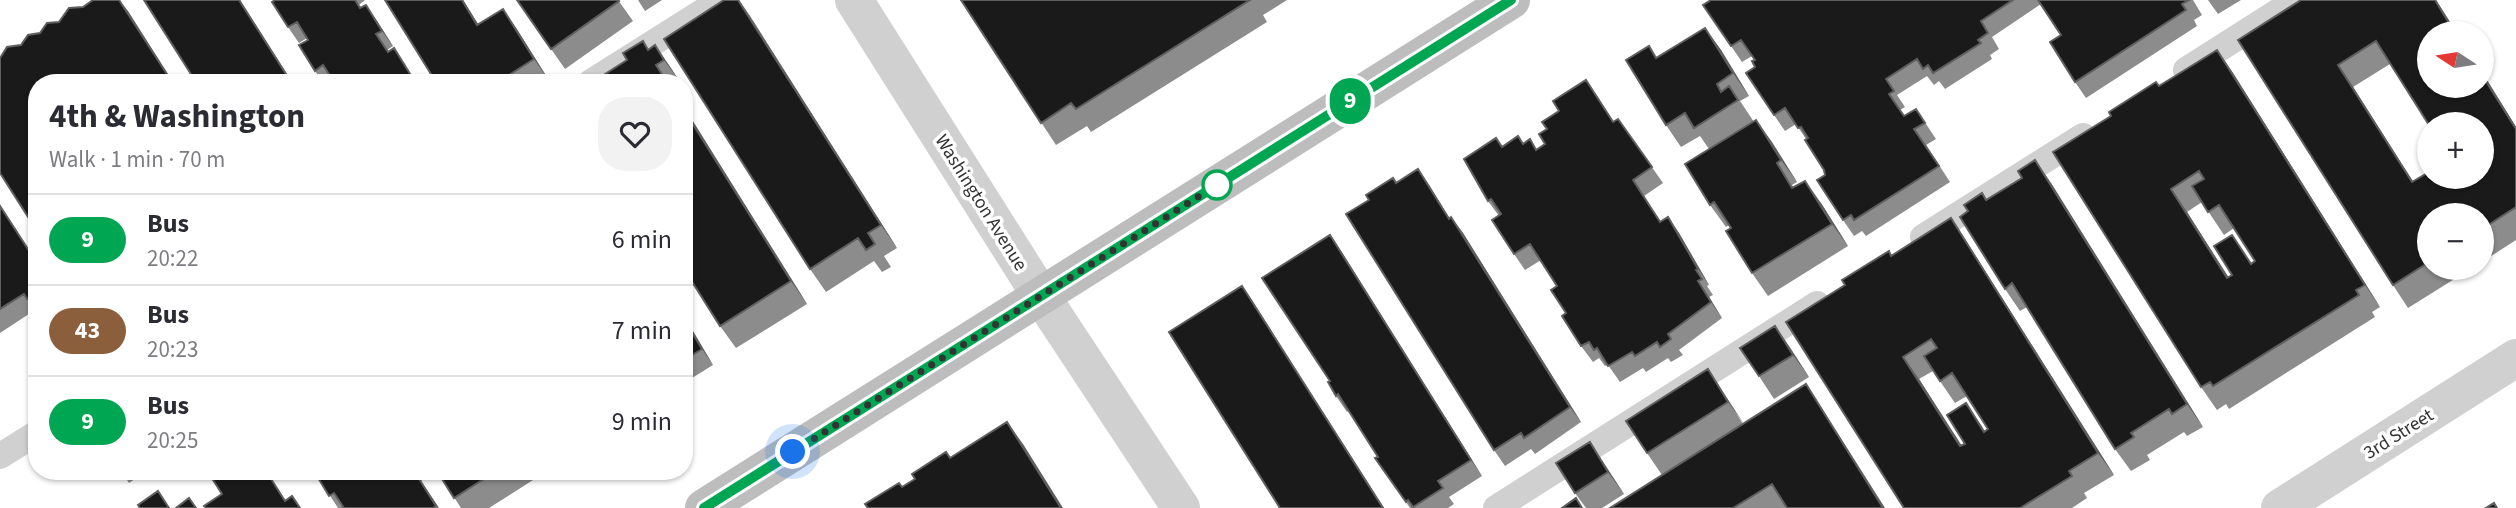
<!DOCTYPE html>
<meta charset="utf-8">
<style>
body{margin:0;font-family:"Source Sans 3",sans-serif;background:#f2f2f3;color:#2b2b33;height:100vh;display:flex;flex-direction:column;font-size:26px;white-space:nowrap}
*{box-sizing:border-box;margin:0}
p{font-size:23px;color:#7c7c81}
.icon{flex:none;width:38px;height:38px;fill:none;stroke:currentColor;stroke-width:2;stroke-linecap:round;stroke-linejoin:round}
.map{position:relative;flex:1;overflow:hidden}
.sheet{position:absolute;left:28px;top:74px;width:665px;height:406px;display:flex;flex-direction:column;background:#fff;border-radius:28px;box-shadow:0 2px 5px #0004}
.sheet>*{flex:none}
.badge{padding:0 14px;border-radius:23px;font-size:24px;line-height:46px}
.needle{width:46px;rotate:282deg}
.buttons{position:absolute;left:2417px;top:21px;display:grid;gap:14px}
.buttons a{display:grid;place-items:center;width:77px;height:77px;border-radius:50%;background:#fff;box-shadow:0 2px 5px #0004;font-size:35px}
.you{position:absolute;width:35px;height:35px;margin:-18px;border:5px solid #fff;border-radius:50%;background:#1a73e8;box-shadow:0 0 0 10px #1a73e833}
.map>.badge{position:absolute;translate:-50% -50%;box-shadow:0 0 0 4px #fff}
.round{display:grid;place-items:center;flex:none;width:74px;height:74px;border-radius:28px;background:#f2f2f3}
.head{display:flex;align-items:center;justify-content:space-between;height:119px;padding:0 21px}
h1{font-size:33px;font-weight:700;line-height:52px}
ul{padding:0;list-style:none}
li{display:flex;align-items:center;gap:21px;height:91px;padding:0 21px;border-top:2px solid #e1e1e2}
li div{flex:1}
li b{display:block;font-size:26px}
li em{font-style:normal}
li .badge{min-width:77px;font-weight:700;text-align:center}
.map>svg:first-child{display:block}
</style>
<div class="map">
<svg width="2516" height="508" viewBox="0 0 2516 508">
<rect width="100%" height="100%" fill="#fff"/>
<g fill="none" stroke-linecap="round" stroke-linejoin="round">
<path stroke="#d0d0d0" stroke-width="26" d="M2186 70 2296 0
M591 82 721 0
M1923 237 2083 136
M0 456 37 433
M1496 508 1817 304"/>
<path stroke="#d0d0d0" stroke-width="38" d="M854 0 1041 296 1181 508
M2280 508 2516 358"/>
<path stroke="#bdbdbd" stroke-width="38" d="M704 508 1511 0"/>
</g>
<path fill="#8c8c8c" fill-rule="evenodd" d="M275 0H365L359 5 361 8 377 21 393 46 387 50 389 52 405 64 333 82H323L315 71 308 40 307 38 299 43 288 27Z
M385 0H463L478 24 503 9 518 31 550 82H436Z
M517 0H618L633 21 565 69Z
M638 0H662L645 11Z
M739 0 897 248 884 256 891 267 882 272 874 261 826 292 810 269Z
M961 0H1287L1263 15 1267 22 1091 132 1087 126 1056 145Z
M1711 0H2193L2202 15 2194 20 2197 26 2086 98 2075 82 2061 35 2041 4 1992 37 1999 49 1990 55 1992 59 1945 89 1939 81 1934 85 1927 76 1897 95 1905 107 1900 110 1904 116 1916 109 1936 139 1926 145 1950 182 1866 236 1862 231 1854 236 1843 220 1825 175 1824 170 1806 139 1796 124 1785 131 1774 115 1755 67V60L1752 56 1742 62 1731 46Z
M2208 0H2241L2218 14Z
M2301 0H2436L2457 33H2429L2482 86V72L2516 127V240L2482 262V215H2429V268H2472L2408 308 2393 285ZM2390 64 2482 177 2413 182 2353 87Z
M1705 28 1721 50 1749 96 1740 101 1754 122 1756 120 1797 182 1792 185 1794 188 1821 203 1848 246 1768 296 1752 273 1729 225 1726 227 1710 205 1709 149 1700 136 1681 147 1666 125 1657 57Z
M655 45 680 82H580L594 81Z
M2217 50 2233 73 2380 307 2372 312 2375 317 2229 409 2226 404 2217 410 2201 387 2053 152ZM2202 202 2224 235 2234 228 2255 261 2228 277 2187 212Z
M1597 96 1614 122 1618 119 1663 183 1644 196 1661 222 1668 217 1679 233 1709 285 1707 286 1713 295 1709 297 1722 318 1679 350 1683 355 1671 362 1668 358 1646 372 1643 368 1620 382 1608 365 1605 366 1599 358 1593 362 1581 346 1566 313 1557 286 1541 260 1525 270 1514 254 1499 216 1488 201 1502 146 1523 144 1537 150 1545 144Z
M684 107 807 304 736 348 720 326Z
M1396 183 1429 185 1449 218 1451 217 1463 233 1581 422 1535 454 1531 449 1505 466 1494 450 1369 200Z
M2051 183 2203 427 2187 436 2184 432 2147 455 2150 460 2131 471 2115 449 2027 307 2020 311 2005 289 1986 200Z
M0 205 37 262V313L35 310 0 333Z
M1951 218 1966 241 2114 475 2084 493 2087 498 2072 508H1904L1892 255ZM1933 371 1955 403 1967 396 1988 429 1961 445 1919 379Z
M1341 251 1482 476 1449 497 1454 504 1448 508H1410L1375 458 1378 457 1349 410 1347 412 1336 396 1330 381Z
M684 318 713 365 684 383Z
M1775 326 1809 377 1774 399 1759 376Z
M1708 369 1743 424 1821 407 1787 507 1785 508H1610L1662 475 1647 453Z
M1605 465 1624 494 1602 508H1586L1575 493Z
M121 471H143L144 473 129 483Z
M314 471H419L424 479 421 481 439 508H338Z
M437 471H542L544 473 489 508H461Z"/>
<path fill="#5f5f5f" d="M119 0 128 11 173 82H172Z
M239 0H240L292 82H291Z
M462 0H463L493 48 477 25Z
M739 0 750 16 897 248 881 225Z
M2435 0H2436L2457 33H2455Z
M366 5 377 21 393 46 382 31Z
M503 9 518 31 550 82 534 59Z
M1705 28 1721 50 1749 96 1733 73Z
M655 45 671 68 680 82 664 60Z
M2217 50 2233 73 2380 307 2365 285Z
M2338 65 2353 87 2428 205 2412 182Z
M2482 72 2516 127V129L2482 75Z
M684 107 807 304 791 281 684 110Z
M1756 120 1772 142 1797 182 1781 160Z
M2035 160 2051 183 2203 427 2187 404Z
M1418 169 1429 185 1460 235 1449 219Z
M1805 181 1821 203 1848 246 1832 224Z
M2171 189 2187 212 2243 300 2227 278Z
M0 205 37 262V263L0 206Z
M1451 217 1463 233 1581 422 1570 407Z
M1668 217 1679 233 1709 285 1698 269Z
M1951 218 1966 241 2114 475 2098 453Z
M1330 235 1341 251 1482 476 1471 460Z
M1698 281 1709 297 1722 318 1711 302Z
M1242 286 1253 302 1384 508H1383Z
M684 318 693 331 713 365 702 349Z
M1775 326 1791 349 1809 377 1793 355Z
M1903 357 1919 379 1976 468 1960 446Z
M1708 369 1723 392 1744 424 1728 402Z
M1806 384 1821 407 1885 508H1883Z
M1966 403 1981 425 1999 455 1984 432Z
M1007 422 1023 444 1063 508H1061Z
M1590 442 1605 465 1624 494 1608 472Z
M248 471H251L254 475 251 477Z
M414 471 439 508 436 506Z"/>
<path fill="#1a1a1a" stroke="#5f5f5f" stroke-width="2" fill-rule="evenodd" d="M93 0H119L172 82H37V231L0 173V58L7 47 21 45 28 35 40 33 47 23 59 22 69 8 83 7Z
M144 0H239L291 82H196Z
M275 0H355L360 8 366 5 382 31 376 34 388 52 394 48 415 82H334L323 65 315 71 299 45 308 40 297 22 288 27 272 2Z
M385 0H462L477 25 503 9 534 59 498 82H436Z
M517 0H618L619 1 551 49Z
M724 0H738L881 225 868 233 875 244 866 250 858 238 810 269 664 39Z
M961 0H1250L1076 109 1071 103 1041 123Z
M1711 0H2013L1981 21 1988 33 1978 40 1981 43 1933 73 1928 65 1923 69 1917 59 1886 79 1894 91 1889 94 1904 116 1916 109 1925 123 1914 129 1939 166 1854 220 1851 215 1843 220 1817 180 1825 175 1824 170 1805 140 1808 138 1801 127 1798 128 1785 108 1774 115 1746 73 1755 67 1752 61 1755 60 1741 40 1731 46 1703 5Z
M2038 0H2189L2182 4 2186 10 2075 82 2050 42 2061 35Z
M2301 0H2435L2455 33H2429V86H2482V75L2516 129V207L2482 229V215H2429V262L2393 285 2238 40ZM2376 41 2429 125 2482 124V177H2429V172L2412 182 2338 65Z
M1705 28 1733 73 1717 84 1721 92 1729 86 1738 100 1694 128 1685 113 1666 125 1626 60 1649 46 1656 58Z
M643 41 648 50 655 45 664 60 656 65 667 82H580L589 77 594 81 627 60 623 53Z
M2217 50 2365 285 2356 290 2359 295 2213 386 2210 382 2201 387 2053 152 2111 116 2109 112 2156 82 2159 86ZM2199 171 2204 179 2192 186 2208 212 2219 205 2255 261 2251 264 2232 235 2214 246 2232 275 2227 278 2171 189Z
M1586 80 1613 122 1618 119 1652 167 1633 180 1660 222 1668 217 1698 269 1696 270 1702 279 1698 281 1711 302 1668 334 1671 339 1660 347 1657 342 1635 356 1632 352 1608 366 1597 348 1594 350 1589 342 1581 346 1562 316 1566 313 1551 290 1557 286 1530 244 1514 254 1492 220 1501 214 1491 199 1488 201 1464 159 1496 138 1502 147 1518 136 1523 144 1530 139 1536 150 1545 144 1539 134 1547 129 1542 122 1559 111 1553 101Z
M684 110 791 281 720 326 684 269Z
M1756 120 1781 160 1777 163 1792 188 1805 181 1832 224 1752 273 1726 231 1731 228 1714 202 1710 205 1685 164Z
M2035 160 2187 404 2172 414 2169 409 2131 433 2134 437 2115 449 2012 283 2005 289 1960 217 1968 211 1964 205 1982 193 1986 200 2022 178 2018 171Z
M1418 169 1449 219 1451 217 1570 407 1524 438 1521 433 1494 450 1346 214 1369 200 1366 195 1393 178 1396 183Z
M0 206 33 257 30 259 37 270V285L35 286 37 289V293L27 299 24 294 0 309Z
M1951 218 2098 453 2069 471 2072 476 2020 508H1904L1786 322 1845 285 1842 280 1889 251 1891 256ZM1931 339 1937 348 1924 356 1940 381 1952 373 1988 429 1984 432 1966 403 1947 415 1965 444 1960 446 1903 357Z
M1330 235 1471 460 1438 481 1443 488 1413 507 1408 500 1406 502 1375 458 1378 457 1338 394 1336 396 1328 382 1330 381 1262 278Z
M1242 286 1383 508H1280L1169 332Z
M684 319 702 349 684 360Z
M1775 326 1793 355 1759 376 1740 348Z
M1708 369 1728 402 1647 453 1626 421Z
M1806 384 1883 508H1787L1772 484 1733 508H1610Z
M1007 422 1061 508H868L865 504 899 483 902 487 915 479 912 474 946 452 950 458Z
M1590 442 1608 472 1575 493 1556 463Z
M209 471H248L251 477 261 471H266L285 501 292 496 300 508H206L204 506 222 494 208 472Z
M314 471H414L436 506 433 508H344L334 493 329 496Z
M437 471H496L454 498Z
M158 491 169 508H140L138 505Z
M189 498 196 508H176Z
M1576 498 1582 508H1562Z
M2494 503 2497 508H2486Z"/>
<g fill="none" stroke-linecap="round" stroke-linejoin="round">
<defs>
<path id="line" d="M704 508 1511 0"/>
</defs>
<use href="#line" stroke="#fff" stroke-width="16"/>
<use href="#line" stroke="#00a651" stroke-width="10"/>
<path stroke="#333" stroke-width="7" stroke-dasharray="0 12.6" d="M793 452 1217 185"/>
</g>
<circle fill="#fff" stroke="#00a651" stroke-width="3.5" cx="1217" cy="185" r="14"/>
<g text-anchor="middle" stroke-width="7" stroke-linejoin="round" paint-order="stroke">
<g font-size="19" fill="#333" stroke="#fff">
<text transform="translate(982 202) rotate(58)" y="7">Washington Avenue</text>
<text transform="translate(2398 433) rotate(-32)" y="7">3rd Street</text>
</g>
</g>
</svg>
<div class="buttons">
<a><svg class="needle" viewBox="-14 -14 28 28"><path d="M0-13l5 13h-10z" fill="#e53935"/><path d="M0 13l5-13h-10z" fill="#7c7c81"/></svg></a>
<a>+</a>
<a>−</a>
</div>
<div class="you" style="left:793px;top:452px"></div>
<b class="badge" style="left:1350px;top:101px;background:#00a651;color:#fff">9</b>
<section class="sheet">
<div class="head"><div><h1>4th &amp; Washington</h1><p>Walk · 1 min · 70 m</p></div><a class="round"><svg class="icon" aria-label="heart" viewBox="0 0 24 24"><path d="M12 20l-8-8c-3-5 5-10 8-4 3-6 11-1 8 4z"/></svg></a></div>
<ul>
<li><span class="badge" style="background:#00a651;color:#fff">9</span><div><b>Bus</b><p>20:22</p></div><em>6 min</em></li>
<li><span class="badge" style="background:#8b5e3c;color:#fff">43</span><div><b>Bus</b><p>20:23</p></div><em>7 min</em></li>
<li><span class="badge" style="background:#00a651;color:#fff">9</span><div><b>Bus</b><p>20:25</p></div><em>9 min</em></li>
</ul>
</section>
</div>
